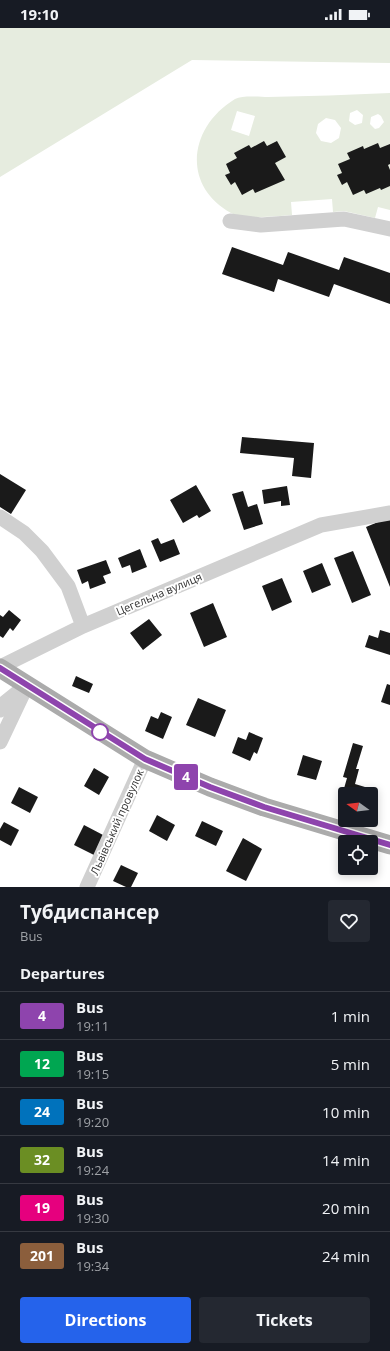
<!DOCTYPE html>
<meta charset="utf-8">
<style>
body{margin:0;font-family:"Open Sans",sans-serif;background:#242831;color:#f1f3f6;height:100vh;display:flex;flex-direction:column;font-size:15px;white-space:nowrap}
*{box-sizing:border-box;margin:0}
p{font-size:13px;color:#9ea1a6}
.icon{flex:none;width:22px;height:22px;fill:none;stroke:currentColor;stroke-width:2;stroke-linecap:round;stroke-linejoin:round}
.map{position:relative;height:859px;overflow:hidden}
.panel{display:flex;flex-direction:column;background:#171b24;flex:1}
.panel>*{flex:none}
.badge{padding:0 8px;border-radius:3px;font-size:14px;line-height:26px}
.needle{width:26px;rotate:285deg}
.controls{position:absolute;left:338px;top:759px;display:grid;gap:8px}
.controls a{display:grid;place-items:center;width:40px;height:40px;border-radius:4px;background:#171b24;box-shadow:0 2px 10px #0003;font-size:20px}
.map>.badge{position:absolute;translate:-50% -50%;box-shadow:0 0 0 2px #fff}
h2{padding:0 20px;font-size:15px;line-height:36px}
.round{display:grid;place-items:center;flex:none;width:42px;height:42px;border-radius:4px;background:#242831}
.head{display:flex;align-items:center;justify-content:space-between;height:68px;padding:0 20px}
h1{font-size:19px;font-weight:700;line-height:30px}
.button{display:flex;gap:8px;margin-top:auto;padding:8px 20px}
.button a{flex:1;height:46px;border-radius:4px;background:#2563eb;color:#fff;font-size:16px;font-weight:700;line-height:46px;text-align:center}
.button a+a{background:#242831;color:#f1f3f6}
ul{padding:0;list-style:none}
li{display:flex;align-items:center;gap:12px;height:48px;padding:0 20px;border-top:1px solid #363941}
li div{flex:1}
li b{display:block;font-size:15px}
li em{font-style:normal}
li .badge{min-width:44px;font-weight:700;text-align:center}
.status{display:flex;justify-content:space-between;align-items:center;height:28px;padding:0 20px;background:#171b24;direction:ltr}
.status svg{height:11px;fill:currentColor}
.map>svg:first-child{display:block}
</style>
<div class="status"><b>19:10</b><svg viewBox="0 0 49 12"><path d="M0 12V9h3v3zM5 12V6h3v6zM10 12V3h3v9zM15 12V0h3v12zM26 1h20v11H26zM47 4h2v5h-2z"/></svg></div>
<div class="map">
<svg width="390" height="859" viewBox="0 0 390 859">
<rect width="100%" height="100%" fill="#fff"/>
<path fill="#e6ecdf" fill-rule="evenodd" d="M0 0H390V35L192 32 0 149Z
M390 65V182L378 179 375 190 344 183 333 184 332 171 291 174 292 187C277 188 244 192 231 185 181 157 189 99 235 71 243 67 260 69 268 69 309 68 349 67 390 65ZM357 82 363 87 362 95 355 97 349 93 350 85ZM237 83 255 88 249 108 231 102ZM378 86 381 88 384 94 379 100 375 101 370 96 371 89ZM326 90 335 92 341 100 339 110 331 115 321 113 316 105 318 96Z"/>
<path fill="#1a1a1a" d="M264 113 267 118 277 113 286 129 275 135 285 152 255 165 253 161 242 167 235 154 231 157 225 147 230 145 226 136 237 130 234 125 249 117 251 120Z
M378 115 380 120 390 116V136L388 137 390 142V158L381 162 380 160 366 166 364 162 353 167 347 154 342 157 337 147 342 145 338 136 350 131 347 125 363 118 364 121Z
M232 219 283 237 288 224 339 242 344 229 390 245V276L334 256 329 269 278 251 274 264 222 246Z
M242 409 314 415 311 450 292 448 294 430 240 425Z
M0 446 26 462 11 486 0 479Z
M196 457 211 483 199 490 197 487 183 495 170 472Z
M287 458 290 477 281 478V473L264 476 262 462Z
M243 463 248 479 257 476 263 496 244 502 232 466Z
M390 489V559L366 499Z
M158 510 161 516 174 511 180 526 160 534 151 513Z
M140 521 147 539 132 545 130 537 122 540 118 530Z
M353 523 371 567 352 575 334 530Z
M106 532 111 545 103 548 106 555 90 561 88 553 82 556 77 542Z
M322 535 331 557 312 565 303 543Z
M282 550 292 574 272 583 262 558Z
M213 575 227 609 204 619 190 585Z
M9 582 21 592 13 603 10 600 3 610 0 608V587L3 589Z
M149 591 162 607 143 622 130 605Z
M380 602 390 605V627L365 619 369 607 378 610Z
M76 648 93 656 89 665 72 658Z
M387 656 390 657V677L381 674Z
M198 670 226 682 215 709 186 697Z
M161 684 172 689 163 711 145 703 151 688 158 691Z
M249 704 263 710 257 726 254 724 250 733 232 725 238 709 246 712Z
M353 715 363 718 356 741H359L355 756 365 759 363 766 343 764 347 750 343 749Z
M303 727 322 733 316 752 297 747Z
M94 740 109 749 99 767 84 758Z
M19 759 38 769 30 785 11 775Z
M157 787 175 797 167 813 149 803Z
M202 793 223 803 216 818 195 808Z
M4 794 19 802 11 818 0 812V801Z
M84 797 105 808 96 828 74 817Z
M243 810 262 821 246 853 226 843Z
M121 837 138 845 131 859H126L113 853Z"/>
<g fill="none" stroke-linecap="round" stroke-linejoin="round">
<path stroke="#d0d0d0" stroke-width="15" d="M230 193 261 197 344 191 390 201
M0 489 24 505 42 523 68 558 83 598
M0 639 83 598 321 497 390 485
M0 682 2 677 23 660
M0 714 27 657
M87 859 145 731"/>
<path stroke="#ababab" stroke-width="19" d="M0 640 145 731 210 759 264 779 390 817"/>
</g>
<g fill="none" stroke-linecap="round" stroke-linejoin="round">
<defs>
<path id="line" d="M0 640 145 731 210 759 264 779 390 817"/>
</defs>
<use href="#line" stroke="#fff" stroke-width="9"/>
<use href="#line" stroke="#8e44ad" stroke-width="6"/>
</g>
<circle fill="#fff" stroke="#8e44ad" stroke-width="2" cx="100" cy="704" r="8"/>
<g text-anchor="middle" stroke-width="4" stroke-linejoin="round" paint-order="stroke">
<g font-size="11" fill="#333" stroke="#fff">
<text transform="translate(159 566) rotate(-23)" y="4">Цегельна вулиця</text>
<text transform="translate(117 794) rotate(-66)" y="4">Львівський провулок</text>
</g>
</g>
</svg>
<div class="controls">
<a><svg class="needle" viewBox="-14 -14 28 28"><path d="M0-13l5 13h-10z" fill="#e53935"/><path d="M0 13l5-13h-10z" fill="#9ea1a6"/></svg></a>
<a><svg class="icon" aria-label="locate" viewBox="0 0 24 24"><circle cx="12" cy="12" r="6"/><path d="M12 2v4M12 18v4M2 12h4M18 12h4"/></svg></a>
</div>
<b class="badge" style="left:186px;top:749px;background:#8e44ad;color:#fff">4</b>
</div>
<section class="panel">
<div class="head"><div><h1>Тубдиспансер</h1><p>Bus</p></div><a class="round"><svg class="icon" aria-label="heart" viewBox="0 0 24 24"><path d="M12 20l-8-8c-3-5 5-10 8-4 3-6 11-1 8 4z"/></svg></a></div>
<h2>Departures</h2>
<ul>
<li><span class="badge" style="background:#8e44ad;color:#fff">4</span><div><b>Bus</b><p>19:11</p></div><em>1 min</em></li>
<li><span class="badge" style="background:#00a651;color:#fff">12</span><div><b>Bus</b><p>19:15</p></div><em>5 min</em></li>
<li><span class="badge" style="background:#0072bc;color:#fff">24</span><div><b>Bus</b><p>19:20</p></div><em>10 min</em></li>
<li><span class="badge" style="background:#6b8e23;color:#fff">32</span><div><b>Bus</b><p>19:24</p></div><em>14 min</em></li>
<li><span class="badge" style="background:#e6007e;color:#fff">19</span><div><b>Bus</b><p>19:30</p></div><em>20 min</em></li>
<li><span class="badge" style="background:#8b5e3c;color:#fff">201</span><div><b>Bus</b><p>19:34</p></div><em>24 min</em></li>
</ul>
<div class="button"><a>Directions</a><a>Tickets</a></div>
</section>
